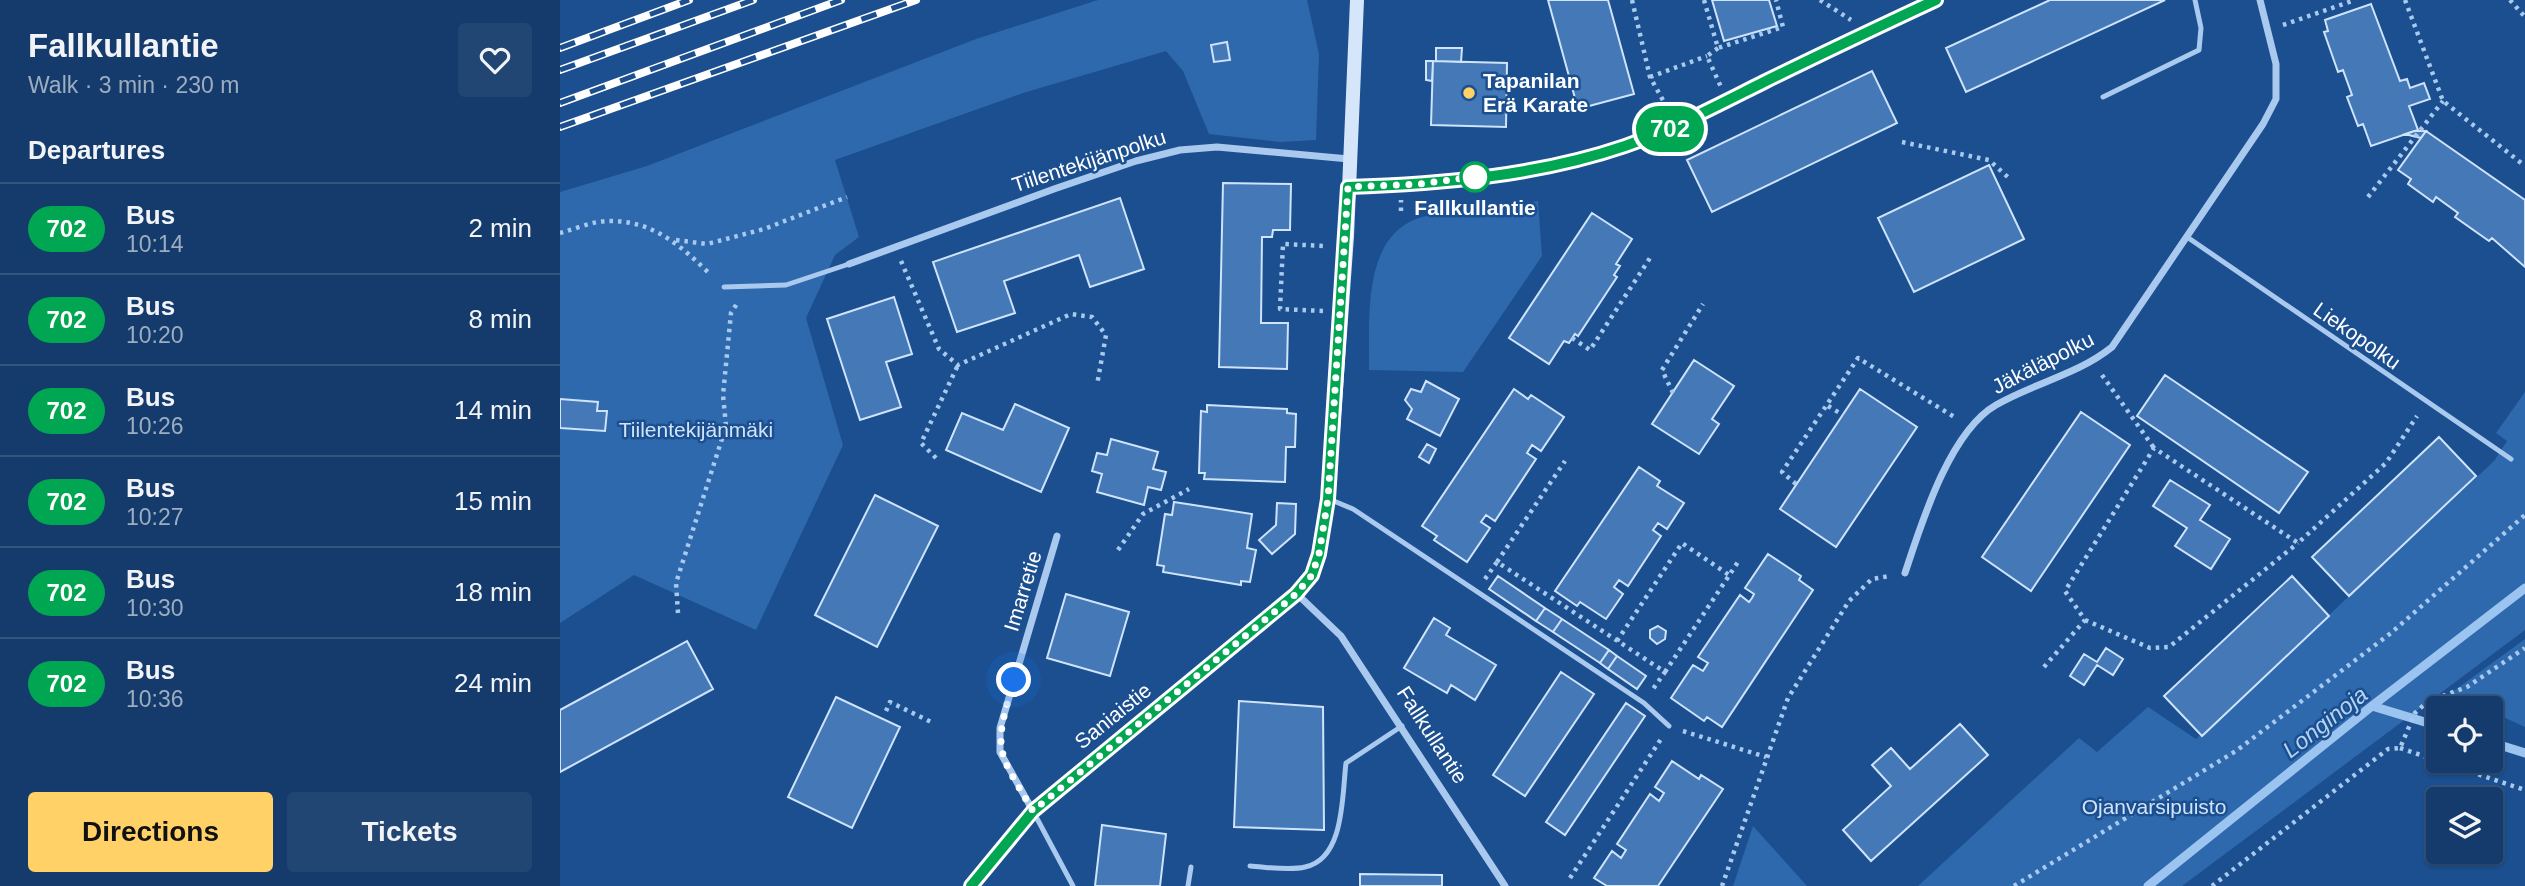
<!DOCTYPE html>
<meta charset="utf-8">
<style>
body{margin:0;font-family:Helvetica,sans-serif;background:#214673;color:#f1f3f6;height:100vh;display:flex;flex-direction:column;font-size:26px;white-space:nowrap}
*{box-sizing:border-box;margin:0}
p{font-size:23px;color:#9dadc1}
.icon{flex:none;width:38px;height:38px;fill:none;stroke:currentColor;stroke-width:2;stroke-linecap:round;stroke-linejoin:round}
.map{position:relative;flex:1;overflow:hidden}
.details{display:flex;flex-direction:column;background:#143b6b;width:560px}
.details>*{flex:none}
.badge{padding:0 14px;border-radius:23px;font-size:24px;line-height:46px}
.controls{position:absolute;left:1866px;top:696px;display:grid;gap:14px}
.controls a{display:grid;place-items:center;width:77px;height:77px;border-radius:7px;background:#143b6b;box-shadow:0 2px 5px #0004,0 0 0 2px #33557e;font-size:35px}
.you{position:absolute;width:35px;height:35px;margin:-18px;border:5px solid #fff;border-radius:50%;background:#1a73e8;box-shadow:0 0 0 10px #1a73e833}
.map>.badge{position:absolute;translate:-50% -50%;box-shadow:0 0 0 4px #fff}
h2{padding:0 28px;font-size:26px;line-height:63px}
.round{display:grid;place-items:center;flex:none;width:74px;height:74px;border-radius:7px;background:#214673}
.summary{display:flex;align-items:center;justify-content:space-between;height:119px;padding:0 28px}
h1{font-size:33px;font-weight:700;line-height:52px}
.cta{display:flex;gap:14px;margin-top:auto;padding:14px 28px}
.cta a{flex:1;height:80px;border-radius:7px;background:#ffd166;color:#111;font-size:28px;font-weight:700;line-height:80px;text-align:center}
.cta a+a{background:#214673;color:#f1f3f6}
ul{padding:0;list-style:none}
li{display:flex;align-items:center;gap:21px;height:91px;padding:0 28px;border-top:2px solid #33557e}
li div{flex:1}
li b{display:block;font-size:26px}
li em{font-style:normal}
li .badge{min-width:77px;font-weight:700;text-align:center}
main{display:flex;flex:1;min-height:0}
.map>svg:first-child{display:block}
</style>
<main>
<section class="details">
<div class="summary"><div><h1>Fallkullantie</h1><p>Walk · 3 min · 230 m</p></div><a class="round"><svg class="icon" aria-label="heart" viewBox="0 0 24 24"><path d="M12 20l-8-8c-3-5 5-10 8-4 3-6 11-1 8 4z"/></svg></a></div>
<h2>Departures</h2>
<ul>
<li><span class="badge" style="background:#00a651;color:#fff">702</span><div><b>Bus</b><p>10:14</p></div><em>2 min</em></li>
<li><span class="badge" style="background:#00a651;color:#fff">702</span><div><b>Bus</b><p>10:20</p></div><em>8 min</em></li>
<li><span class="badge" style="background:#00a651;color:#fff">702</span><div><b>Bus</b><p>10:26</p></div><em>14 min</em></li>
<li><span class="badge" style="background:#00a651;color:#fff">702</span><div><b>Bus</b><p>10:27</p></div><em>15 min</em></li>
<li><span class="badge" style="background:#00a651;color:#fff">702</span><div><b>Bus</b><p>10:30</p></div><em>18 min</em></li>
<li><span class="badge" style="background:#00a651;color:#fff">702</span><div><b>Bus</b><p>10:36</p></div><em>24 min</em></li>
</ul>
<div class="cta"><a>Directions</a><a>Tickets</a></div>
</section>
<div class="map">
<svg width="1965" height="886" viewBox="0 0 1965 886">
<rect width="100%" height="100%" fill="#1b4f8f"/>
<path fill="#2e69ad" d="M538 0H747L759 54 756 140 720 142 649 134 623 71 606 51 463 93 275 160 299 237 275 255 246 318 283 445 196 630 74 575 0 623V192L87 166 416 39Z
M978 201 982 256 903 372 809 370C810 320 800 231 866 216 883 212 902 212 919 211 939 209 959 204 978 201Z
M1965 392V630L1622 886H1358L1519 738 1537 752 1588 707 1636 739 1934 461 1947 441 1936 433Z
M1965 639V727L1891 693Z
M1193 826 1247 886H1173Z"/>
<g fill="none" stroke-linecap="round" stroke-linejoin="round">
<path stroke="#9cc4f0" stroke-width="9" d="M1812 706 1878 726
M1930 742 1965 753
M1588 886 1812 706 1965 588"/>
</g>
<path fill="#4478b7" stroke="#cfe3fa" stroke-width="2" d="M988 0H1048L1074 94 1018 109Z
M1152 0H1209L1217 26 1164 41Z
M1490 0H1605L1406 92 1386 48Z
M1811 4 1840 81 1847 79 1850 88 1864 83 1870 99 1849 106 1858 130 1811 146 1803 124 1798 126 1787 97 1792 95 1783 70 1778 72 1764 32 1768 31 1765 20Z
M667 42 670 60 654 62 651 45Z
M876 48H902L901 62 876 61Z
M866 61H873L872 81 866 80Z
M873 61 947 63 946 127 871 125Z
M1312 71 1337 123 1152 212 1127 160Z
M1854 131H1866L1861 138 1845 134Z
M1866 131 1965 200V267L1932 238 1929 241 1895 217 1898 213 1876 197 1873 202 1848 184 1851 179 1838 170Z
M1429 165 1464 239 1354 292 1318 218Z
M663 183 731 184 730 230H713L712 237H702L701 323H728L727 369 659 367Z
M560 198 584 269 530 287 519 255 444 281 455 313 397 332 373 262Z
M1032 213 1072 239 1056 264 1060 266 1054 275 1057 277 1018 336 1015 334 1009 343 1004 341 989 364 949 338Z
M334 297 352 354 326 362 341 407 300 420 267 319Z
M1134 360 1174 386 1152 419 1159 424 1139 454 1092 424Z
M1605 375 1748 472 1719 513 1577 416Z
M866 381 899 399 880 436 847 419 852 409 845 400 851 389 861 392Z
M954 389 968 399 971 395 1004 417 981 451 972 445 967 453 976 459 935 521 926 515 921 522 930 528 907 562 874 540 877 536 862 526Z
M1300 389 1357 427 1276 547 1220 509Z
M0 399 38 402 37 411H47L45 431 0 428Z
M455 404 509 428 481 492 386 450 402 413 443 430Z
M647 405 727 409V413L736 414 735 447H726L725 482 644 479 645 473H639L641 411 647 412Z
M1521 412 1570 445 1471 591 1422 557Z
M1879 437 1916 476 1789 596 1752 557Z
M551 439 598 452 593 469 606 472 601 490 588 487 584 505 537 492 542 474 532 471 537 453 547 455Z
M867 444 876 449 869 463 859 457Z
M1079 467 1100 481 1097 486 1124 503 1107 529 1098 523 1093 530 1101 536 1068 586 1059 580 1054 587 1063 594 1046 619 1020 602 1017 606 995 591Z
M1610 480 1650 505 1640 520 1670 539 1651 569 1615 546 1627 528 1593 506Z
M315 495 378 526 317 647 255 615Z
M614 502 692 514 687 548 696 550 690 582 681 581V585L603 572 604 566 597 565 605 514 612 515Z
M717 503 736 504 735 534 712 554 699 540 716 525Z
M1208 554 1241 576 1239 580 1253 590 1162 727 1147 717 1144 721 1111 698 1133 665 1143 671 1148 663 1138 657 1180 595 1189 602 1192 598 1194 594 1185 588Z
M938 576 985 608 976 621 929 589Z
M1732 576 1769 616 1642 736 1604 696Z
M506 594 569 612 550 676 487 658Z
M985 608 1002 619 993 632 976 621Z
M874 618 890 628 886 635 936 665 915 700 891 685 887 693 844 668Z
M1002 619 1049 650 1040 663 993 632Z
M1098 626 1106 631 1105 639 1097 644 1090 638V630Z
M127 641 153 689 0 772V710Z
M1546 648 1563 659 1553 675 1537 665 1524 685 1510 676 1524 654 1537 662Z
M1049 650 1057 656 1048 669 1040 663Z
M1057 656 1086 676 1077 689 1048 669Z
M1001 672 1034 694 965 796 933 775Z
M276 697 340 727 292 828 228 797Z
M679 701 763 707 764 830 674 827Z
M1066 703 1085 716 1005 835 986 822Z
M1400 724 1428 755 1311 861 1283 830 1331 786 1312 765 1331 748 1350 769Z
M1112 761 1139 779 1141 775 1163 789 1098 886H1047L1034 878 1052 851 1061 858 1066 850 1057 844 1090 794 1099 801 1104 793 1095 787Z
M542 825 606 834 600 886H535Z
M800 874 882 875V886H800Z"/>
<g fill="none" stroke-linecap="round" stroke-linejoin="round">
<path stroke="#a9c9ee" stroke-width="4.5" stroke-dasharray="3.5 5" stroke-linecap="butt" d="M1072 0 1090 77 1109 111
M1144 0 1158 48 1223 27 1216 0
M1260 0 1291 20
M1845 0 1883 101 1965 166
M1950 0 1965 17
M1723 25 1795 0
M1158 48 1147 56 1161 87
M1090 77 1147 56
M1342 142 1429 160 1451 180
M1808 197 1883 101
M841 211V200
M0 233C15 229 33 221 48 221 93 220 121 246 151 275
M116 240 147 244 204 229 287 197
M341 261 379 349 398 365 511 314 532 317 546 335 537 385
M763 311 720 309 723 244 764 246
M1012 338 1030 350 1090 258
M1542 375 1594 448
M1113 393 1102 370 1143 304
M1268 406 1283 415
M376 458 361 443 398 365
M1236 484 1222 472 1298 358 1396 418
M558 550 583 514 629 489
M937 562 1005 461
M925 579 937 562 1105 672 1093 689
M118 613 116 583 166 426 163 395 171 313 178 302
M1525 620 1590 648 1609 647 1738 543
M1057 641 1122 543 1169 575
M1484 667 1525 620 1505 591 1594 448 1738 543 1826 463 1857 416
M1105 672 1178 562
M326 711 330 702 371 722
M1123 731 1206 757
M1840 748 1878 761
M1878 761 1965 790
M1010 878 1101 739
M1162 886 1228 698 1289 601 1312 579 1330 576
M1454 886 1676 751 1831 633 1965 515
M1652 886 1828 749 1840 748 1855 713 1867 702 1907 687 1965 648"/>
<path stroke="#a9c9ee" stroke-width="5" d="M1543 97 1639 50 1641 28 1635 0
M1627 237 1951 459
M164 287 226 285 289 264
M769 499 793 509 1084 703 1109 726
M473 811 513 886
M690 866C707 867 729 871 745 867 785 859 782 794 786 763L842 726
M628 886 631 867"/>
<path stroke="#a9c9ee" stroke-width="7" d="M789 187C880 184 975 175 1062 147 1111 131 1157 106 1203 83 1260 55 1318 27 1376 0
M289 264 494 189 576 161 620 150 657 147 789 159
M1345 573C1361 525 1389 432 1436 405 1474 383 1517 375 1552 347L1703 124 1716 99V64L1700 0
M737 594 781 636 945 886
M473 811 440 752V728L497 536"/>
<path stroke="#d6e6fa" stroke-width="14" d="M411 886 473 811 736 594 752 575 759 554 768 499 787 236 797 0"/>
<defs>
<path id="rail" d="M0 48 129 0
M0 70 193 0
M0 103 281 0
M0 127 356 0"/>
</defs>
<use href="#rail" stroke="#fff" stroke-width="8"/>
<use href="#rail" stroke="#1b4f8f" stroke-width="5" stroke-dasharray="16" stroke-linecap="butt"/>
</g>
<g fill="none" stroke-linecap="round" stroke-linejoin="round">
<defs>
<path id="line" d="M411 886 473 811 736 594 752 575 759 554 768 499 788 187C880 184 977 176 1065 146 1113 129 1158 105 1204 82 1261 54 1318 27 1376 0"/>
</defs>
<use href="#line" stroke="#fff" stroke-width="16"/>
<use href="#line" stroke="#00a651" stroke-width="10"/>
<path stroke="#fff" stroke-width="7" stroke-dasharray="0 12.6" d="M454 680C433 751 436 749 473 811L736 594 752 575 759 554 768 499 788 187 859 184 921 176 915 177"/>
</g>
<circle fill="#ffd166" stroke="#1b4f8f" stroke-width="2.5" cx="909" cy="93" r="7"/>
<circle fill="#fff" stroke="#00a651" stroke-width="3.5" cx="915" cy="177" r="14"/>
<g text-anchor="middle" stroke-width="5" stroke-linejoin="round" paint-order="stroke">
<g font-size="21" font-weight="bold" fill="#fff" stroke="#1b4f8f" text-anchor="start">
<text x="923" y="88">Tapanilan<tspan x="923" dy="24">Erä Karate</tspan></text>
</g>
<g font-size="21" fill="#fff" stroke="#1b4f8f">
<text transform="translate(529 161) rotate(-18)" y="7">Tiilentekijänpolku</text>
<text transform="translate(1797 336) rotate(35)" y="7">Liekopolku</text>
<text transform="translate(1483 363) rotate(-27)" y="7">Jäkäläpolku</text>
<text transform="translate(463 591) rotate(-73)" y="7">Imarretie</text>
<text transform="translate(553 716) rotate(-39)" y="7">Saniaistie</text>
<text transform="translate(872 735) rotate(57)" y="7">Fallkullantie</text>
</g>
<g font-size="21" font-weight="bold" fill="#fff" stroke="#1b4f8f">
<text x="915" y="215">Fallkullantie</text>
</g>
<g font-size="21" fill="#cfe3fa" stroke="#1b4f8f">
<text x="136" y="437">Tiilentekijänmäki</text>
<text x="1594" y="814">Ojanvarsipuisto</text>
</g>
<g font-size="23" font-style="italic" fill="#b5d3f5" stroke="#1b4f8f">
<text transform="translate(1765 722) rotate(-38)" y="8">Longinoja</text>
</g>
</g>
</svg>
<div class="controls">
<a><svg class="icon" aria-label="locate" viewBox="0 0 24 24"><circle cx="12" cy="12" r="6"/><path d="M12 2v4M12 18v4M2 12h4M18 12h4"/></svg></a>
<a><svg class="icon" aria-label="layers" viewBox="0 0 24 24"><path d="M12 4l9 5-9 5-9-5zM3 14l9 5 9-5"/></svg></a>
</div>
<div class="you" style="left:454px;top:680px"></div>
<b class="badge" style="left:1110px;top:129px;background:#00a651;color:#fff">702</b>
</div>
</main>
